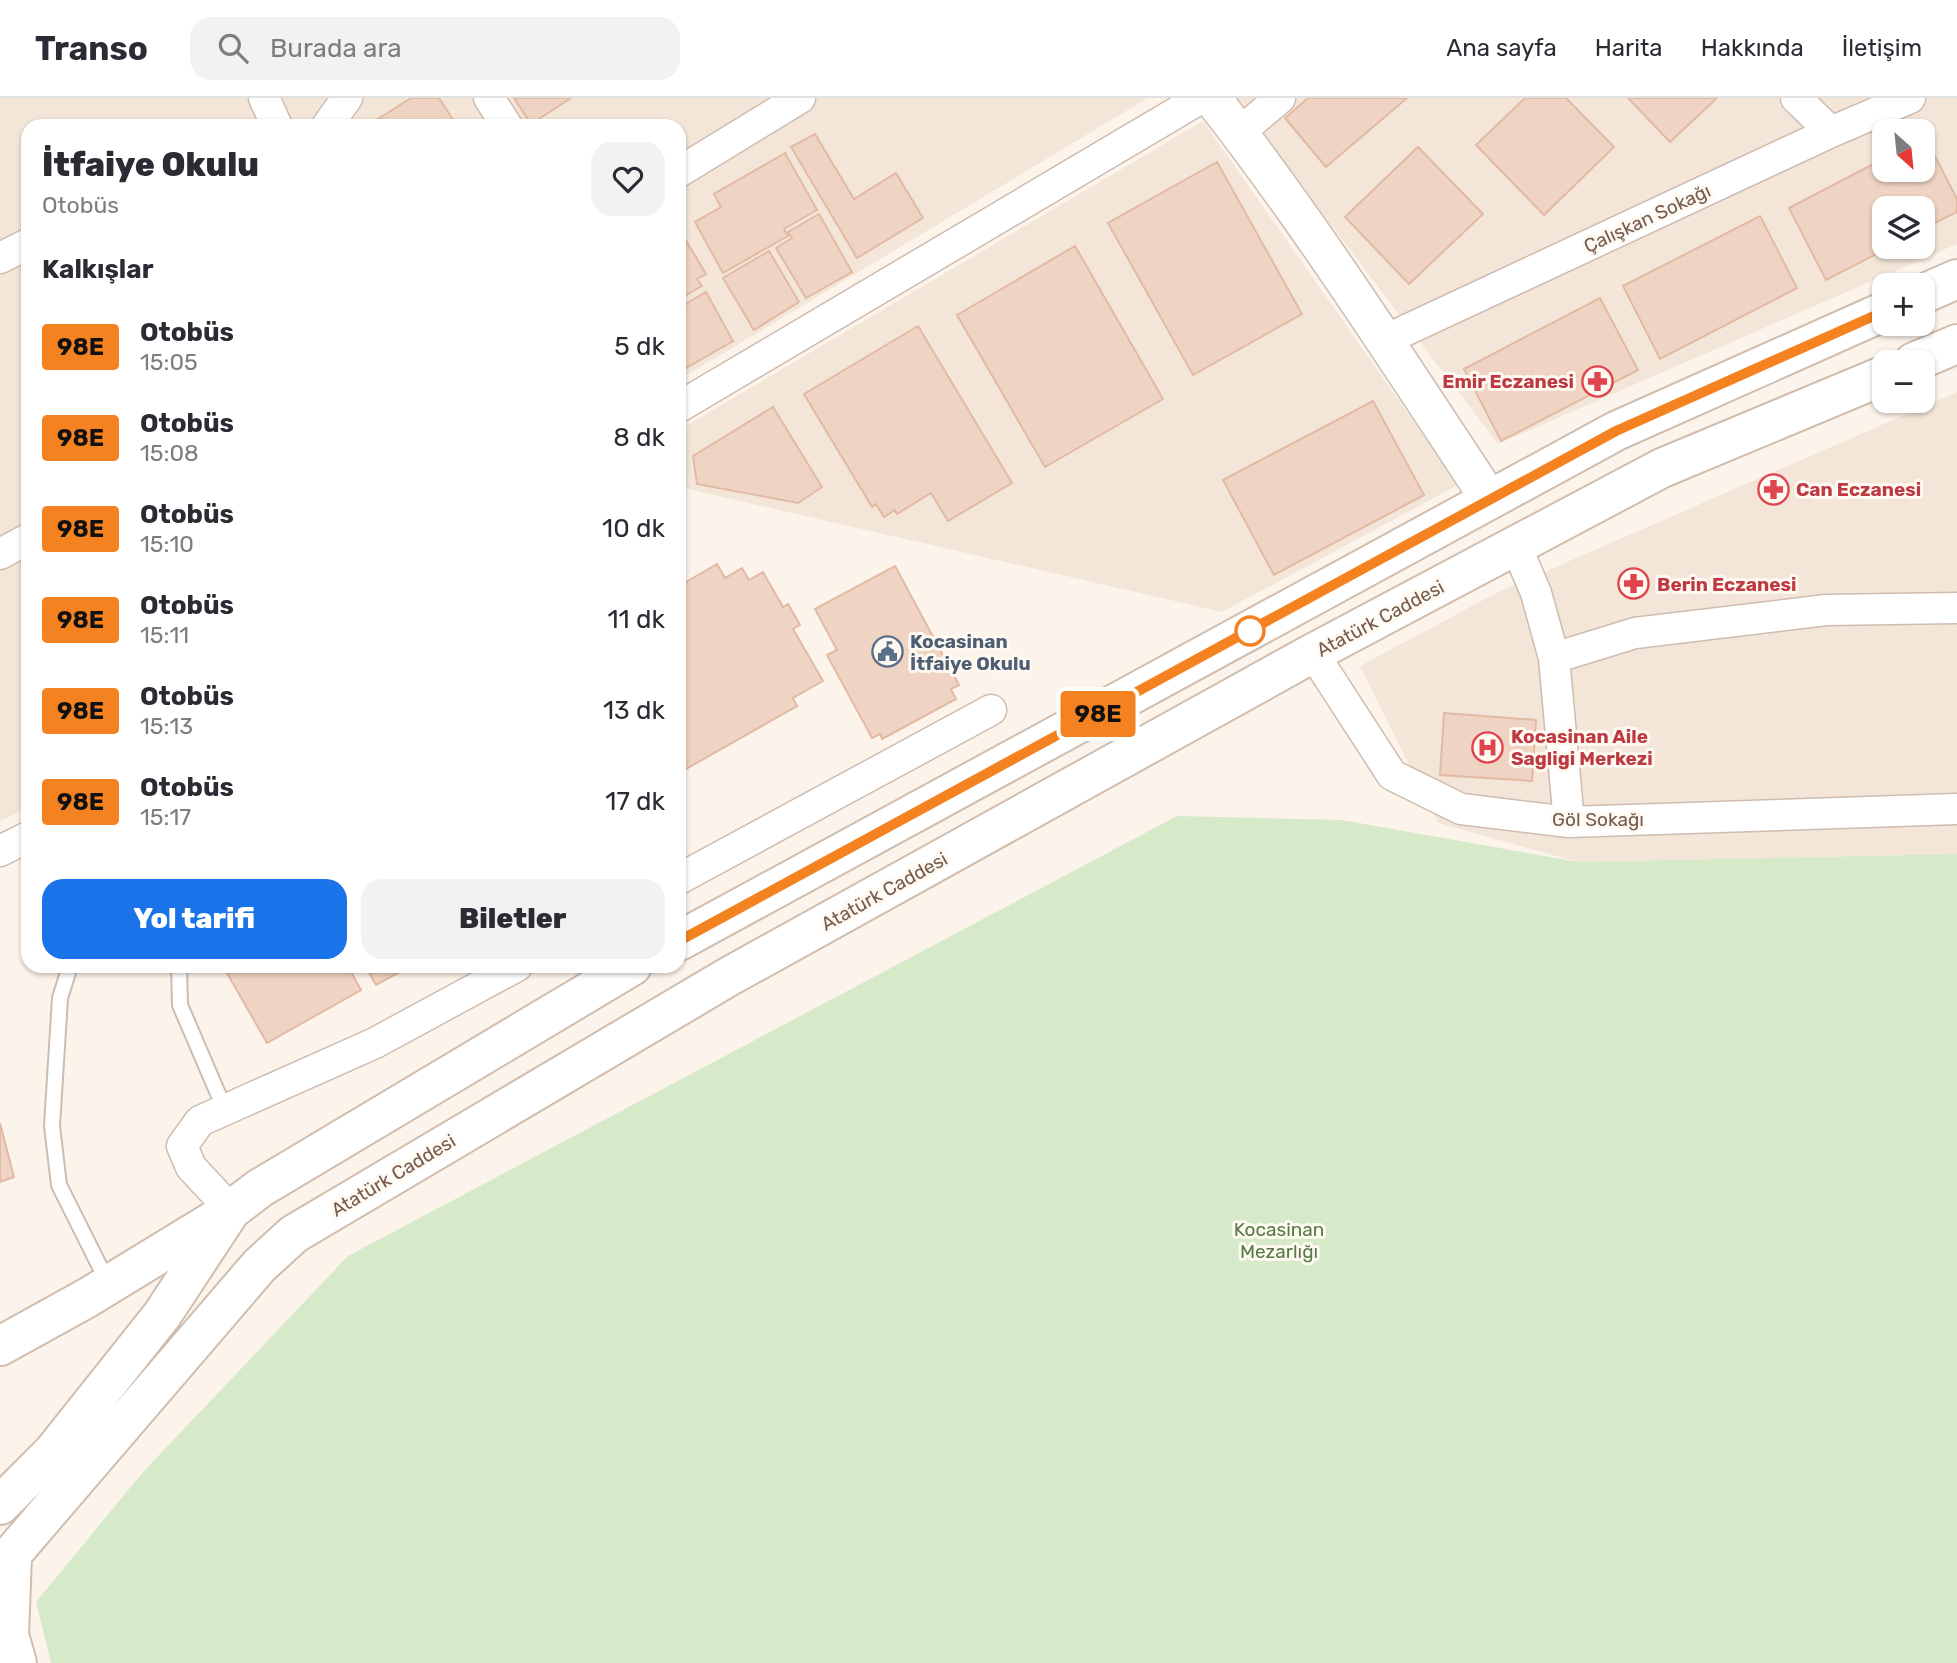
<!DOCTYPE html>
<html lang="tr">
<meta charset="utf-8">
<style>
body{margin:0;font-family:Rubik,sans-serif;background:#f2f2f3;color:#2b2b33;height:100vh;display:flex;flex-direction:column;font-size:26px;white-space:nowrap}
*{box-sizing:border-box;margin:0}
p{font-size:23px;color:#7c7c81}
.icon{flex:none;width:38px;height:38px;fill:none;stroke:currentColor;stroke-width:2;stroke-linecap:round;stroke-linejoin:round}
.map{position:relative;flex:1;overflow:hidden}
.side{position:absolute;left:21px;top:21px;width:665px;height:854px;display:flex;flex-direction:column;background:#fff;border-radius:21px;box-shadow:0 2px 5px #0004}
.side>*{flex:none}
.badge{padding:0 14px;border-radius:5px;font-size:24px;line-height:46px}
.needle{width:46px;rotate:153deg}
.buttons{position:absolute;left:1872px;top:21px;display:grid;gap:14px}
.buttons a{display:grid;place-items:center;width:63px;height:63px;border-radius:14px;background:#fff;box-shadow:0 2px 5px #0004;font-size:35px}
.map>.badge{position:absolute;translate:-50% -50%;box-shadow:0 0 0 4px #fff}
h2{padding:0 21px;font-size:26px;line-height:63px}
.round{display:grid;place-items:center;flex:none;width:74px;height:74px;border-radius:21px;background:#f2f2f3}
.summary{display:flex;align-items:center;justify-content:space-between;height:119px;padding:0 21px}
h1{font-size:33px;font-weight:800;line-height:52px}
.cta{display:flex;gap:14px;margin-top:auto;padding:14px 21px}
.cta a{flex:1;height:80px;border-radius:21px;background:#1a73e8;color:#fff;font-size:28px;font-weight:800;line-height:80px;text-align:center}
.cta a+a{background:#f2f2f3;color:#2b2b33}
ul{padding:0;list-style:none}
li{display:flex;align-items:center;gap:21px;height:91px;padding:0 21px}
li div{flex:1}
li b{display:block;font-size:26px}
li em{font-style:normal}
li .badge{min-width:77px;font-weight:700;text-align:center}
header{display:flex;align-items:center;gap:42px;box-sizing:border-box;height:98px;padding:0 35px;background:#fff;border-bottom:2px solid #e1e1e2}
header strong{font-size:33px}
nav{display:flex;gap:38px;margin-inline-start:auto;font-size:24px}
.search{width:490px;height:63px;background:#f2f2f3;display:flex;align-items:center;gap:18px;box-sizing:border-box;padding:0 24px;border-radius:21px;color:#7c7c81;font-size:26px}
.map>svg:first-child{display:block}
</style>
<header>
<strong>Transo</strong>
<div class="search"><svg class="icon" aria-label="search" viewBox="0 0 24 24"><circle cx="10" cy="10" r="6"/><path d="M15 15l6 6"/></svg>Burada ara</div>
<nav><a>Ana sayfa</a><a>Harita</a><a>Hakkında</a><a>İletişim</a></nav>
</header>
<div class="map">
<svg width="1957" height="1565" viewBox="0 0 1957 1565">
<rect width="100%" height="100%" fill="#fcf4ea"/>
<path fill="#f3e6d9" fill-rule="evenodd" d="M0 0H1148L679 282V28H28V710L0 723Z
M1234 0H1957V146L1498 346ZM1885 33H1923V72H1885ZM1885 110H1923V149H1885Z
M1203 23 1458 387 1222 514 679 389V332Z
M1957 294V756L1578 764 1438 725 1360 568 1498 494Z"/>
<path fill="#d6e9c9" d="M1177 718 1342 722 1578 764 1957 756V1565H51L36 1504 143 1374 348 1158Z"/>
<path fill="#f0d4c3" stroke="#e2baa4" stroke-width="2" d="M411 0H439L457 28H367Z
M514 0H571L531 26Z
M1308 0H1407L1326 69 1285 20Z
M1525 0H1566L1614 49 1544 117 1476 47Z
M1628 0H1717L1670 44Z
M815 36 854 101 896 75 923 120 857 160 791 49Z
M1925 39 1957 101V114L1923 131V110H1885V149H1890L1826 182 1789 110 1885 60V72H1923Z
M1418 49 1483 116 1409 186 1345 119Z
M785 55 817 112 784 131 788 138 723 175 695 124 721 109 714 96Z
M1217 64 1302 216 1193 277 1108 125Z
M819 116 852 174 806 200 776 150 792 140 788 134Z
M1760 118 1797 190 1660 261 1623 188Z
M679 131 706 176 697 181 702 188 679 201Z
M1075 148 1163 301 1045 369 957 217Z
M769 153 799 204 754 232 723 180Z
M706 194 733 243 679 274V210Z
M1600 200 1638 272 1501 343 1464 271Z
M918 228 1012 385 948 423 931 395 897 416 895 412 884 419 876 406 872 409 804 296Z
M1373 303 1424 397 1274 477 1223 382Z
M773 309 822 389 798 405 697 386 693 358Z
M717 466 725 480 742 470 749 482 763 474 783 509 788 506 800 527 793 531 823 583 793 600 797 608 679 675V488Z
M895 468 959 587 951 591 956 601 882 641 880 636 872 640 827 557 837 552 815 511Z
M1444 615 1536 622 1532 683 1440 677Z
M223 868H348L361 892 267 945Z
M365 868H411L376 887Z
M0 1025 14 1079 0 1084Z"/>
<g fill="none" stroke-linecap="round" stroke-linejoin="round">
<defs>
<path id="service" d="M70 868 60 900 52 1028 59 1087 108 1185
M179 868 180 907 225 1012"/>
<path id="minor" d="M264 0 277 28
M489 0 507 28
M1796 0 1831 34
M327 28 347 0
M1239 35 1280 0
M679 74 800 0
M0 160 28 146
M1385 242 1831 34 1910 0
M679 309 1201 0
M1516 448 1536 495 1554 560
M0 456 28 441
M1313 555 1392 677 1461 711 1569 724 1957 711
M1569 724 1554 560 1635 535 1826 512 1957 510
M0 753 28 739
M679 781 991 612
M231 1112 191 1069 182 1048 200 1023 375 945 517 868"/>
<path id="tertiary" d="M1212 0C1312 128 1400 266 1490 402"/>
<path id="secondary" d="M1923 196 1957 181
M1914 264 1957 246
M679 843 1616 333 1885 213
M0 1248 87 1200 223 1117
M0 1407 53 1354 162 1217 231 1112 260 1090 632 868
M12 1459 9 1537 17 1565
M0 1470 259 1168 294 1136 728 879 1313 555 1662 370 1885 277"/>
</defs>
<use href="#service" stroke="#cebcb0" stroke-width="18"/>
<use href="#minor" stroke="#cebcb0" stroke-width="33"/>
<use href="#tertiary" stroke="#cebcb0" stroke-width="40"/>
<use href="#secondary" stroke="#d0bdae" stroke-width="42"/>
<use href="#service" stroke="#fff" stroke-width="14"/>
<use href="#minor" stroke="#fff" stroke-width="30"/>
<use href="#tertiary" stroke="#fff" stroke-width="37"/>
<use href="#secondary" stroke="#fff" stroke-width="38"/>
</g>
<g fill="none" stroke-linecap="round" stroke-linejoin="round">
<defs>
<path id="line" d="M679 843 1616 333 1885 213"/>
</defs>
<use href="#line" stroke="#fff" stroke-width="16"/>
<use href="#line" stroke="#f58220" stroke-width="10"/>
</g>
<defs>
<symbol id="pharmacy-ring" viewBox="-11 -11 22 22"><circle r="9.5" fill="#fef9f1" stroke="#e0444e" stroke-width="1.5"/><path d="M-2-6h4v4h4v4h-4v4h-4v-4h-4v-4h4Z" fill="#e0444e"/></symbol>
<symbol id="civic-ring" viewBox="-11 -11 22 22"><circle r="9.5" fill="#fef9f1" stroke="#5c6f8a" stroke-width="1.5"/><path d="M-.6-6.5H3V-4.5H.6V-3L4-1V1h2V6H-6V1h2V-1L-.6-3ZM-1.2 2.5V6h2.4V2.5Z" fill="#5c6f8a"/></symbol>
<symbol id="hospital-ring" viewBox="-11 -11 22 22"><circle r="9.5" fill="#fef9f1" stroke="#e0444e" stroke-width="1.5"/><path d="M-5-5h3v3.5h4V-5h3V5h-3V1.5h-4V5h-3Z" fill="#e0444e"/></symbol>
</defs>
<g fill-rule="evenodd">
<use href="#pharmacy-ring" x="1580" y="266" width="35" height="35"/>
<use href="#pharmacy-ring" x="1756" y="374" width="35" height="35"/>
<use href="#pharmacy-ring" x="1616" y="468" width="35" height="35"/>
<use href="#civic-ring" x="870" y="536" width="35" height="35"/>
<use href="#hospital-ring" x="1470" y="632" width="35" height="35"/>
</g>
<circle fill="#fff" stroke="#f58220" stroke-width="3.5" cx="1250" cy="533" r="14"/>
<g text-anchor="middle" stroke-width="6" stroke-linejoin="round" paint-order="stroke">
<g font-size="19" fill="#765b4e" stroke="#fef9f1">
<text transform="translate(1647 120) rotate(-25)" y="7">Çalışkan Sokağı</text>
<text transform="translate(1380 520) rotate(-28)" y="7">Atatürk Caddesi</text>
<text x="1598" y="728">Göl Sokağı</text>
<text transform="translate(884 793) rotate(-29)" y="7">Atatürk Caddesi</text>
<text transform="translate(393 1077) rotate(-31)" y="7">Atatürk Caddesi</text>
</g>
<g font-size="19" font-weight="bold" fill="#be3a42" stroke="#fef9f1" text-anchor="start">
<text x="1574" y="290" text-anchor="end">Emir Eczanesi</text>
<text x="1796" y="398">Can Eczanesi</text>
<text x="1657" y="493">Berin Eczanesi</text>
<text x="1511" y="645">Kocasinan Aile<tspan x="1511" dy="22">Sagligi Merkezi</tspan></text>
</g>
<g font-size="19" font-weight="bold" fill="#4e5e75" stroke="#fef9f1" text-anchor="start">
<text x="910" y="550">Kocasinan<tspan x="910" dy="22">İtfaiye Okulu</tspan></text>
</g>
<g font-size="19" fill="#577a46" stroke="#fef9f1">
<text x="1279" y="1138">Kocasinan<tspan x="1279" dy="22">Mezarlığı</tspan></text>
</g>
</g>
</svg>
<div class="buttons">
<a><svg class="needle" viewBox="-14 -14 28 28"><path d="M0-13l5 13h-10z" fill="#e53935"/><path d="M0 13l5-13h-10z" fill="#7c7c81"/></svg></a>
<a><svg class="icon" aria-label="layers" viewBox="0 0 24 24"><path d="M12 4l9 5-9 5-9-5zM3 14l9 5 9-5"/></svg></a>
<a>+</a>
<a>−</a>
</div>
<b class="badge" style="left:1098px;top:616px;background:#f58220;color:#111">98E</b>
<section class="side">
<div class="summary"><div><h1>İtfaiye Okulu</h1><p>Otobüs</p></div><a class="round"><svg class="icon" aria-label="heart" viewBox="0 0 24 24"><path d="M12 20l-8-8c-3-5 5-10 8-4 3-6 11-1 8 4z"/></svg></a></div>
<h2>Kalkışlar</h2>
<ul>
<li><span class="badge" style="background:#f58220;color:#111">98E</span><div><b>Otobüs</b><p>15:05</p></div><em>5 dk</em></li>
<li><span class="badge" style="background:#f58220;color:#111">98E</span><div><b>Otobüs</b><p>15:08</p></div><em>8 dk</em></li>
<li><span class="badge" style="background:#f58220;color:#111">98E</span><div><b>Otobüs</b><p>15:10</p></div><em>10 dk</em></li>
<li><span class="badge" style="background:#f58220;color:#111">98E</span><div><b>Otobüs</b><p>15:11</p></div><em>11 dk</em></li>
<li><span class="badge" style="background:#f58220;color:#111">98E</span><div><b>Otobüs</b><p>15:13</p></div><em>13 dk</em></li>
<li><span class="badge" style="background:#f58220;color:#111">98E</span><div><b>Otobüs</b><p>15:17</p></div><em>17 dk</em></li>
</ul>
<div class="cta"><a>Yol tarifi</a><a>Biletler</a></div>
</section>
</div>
